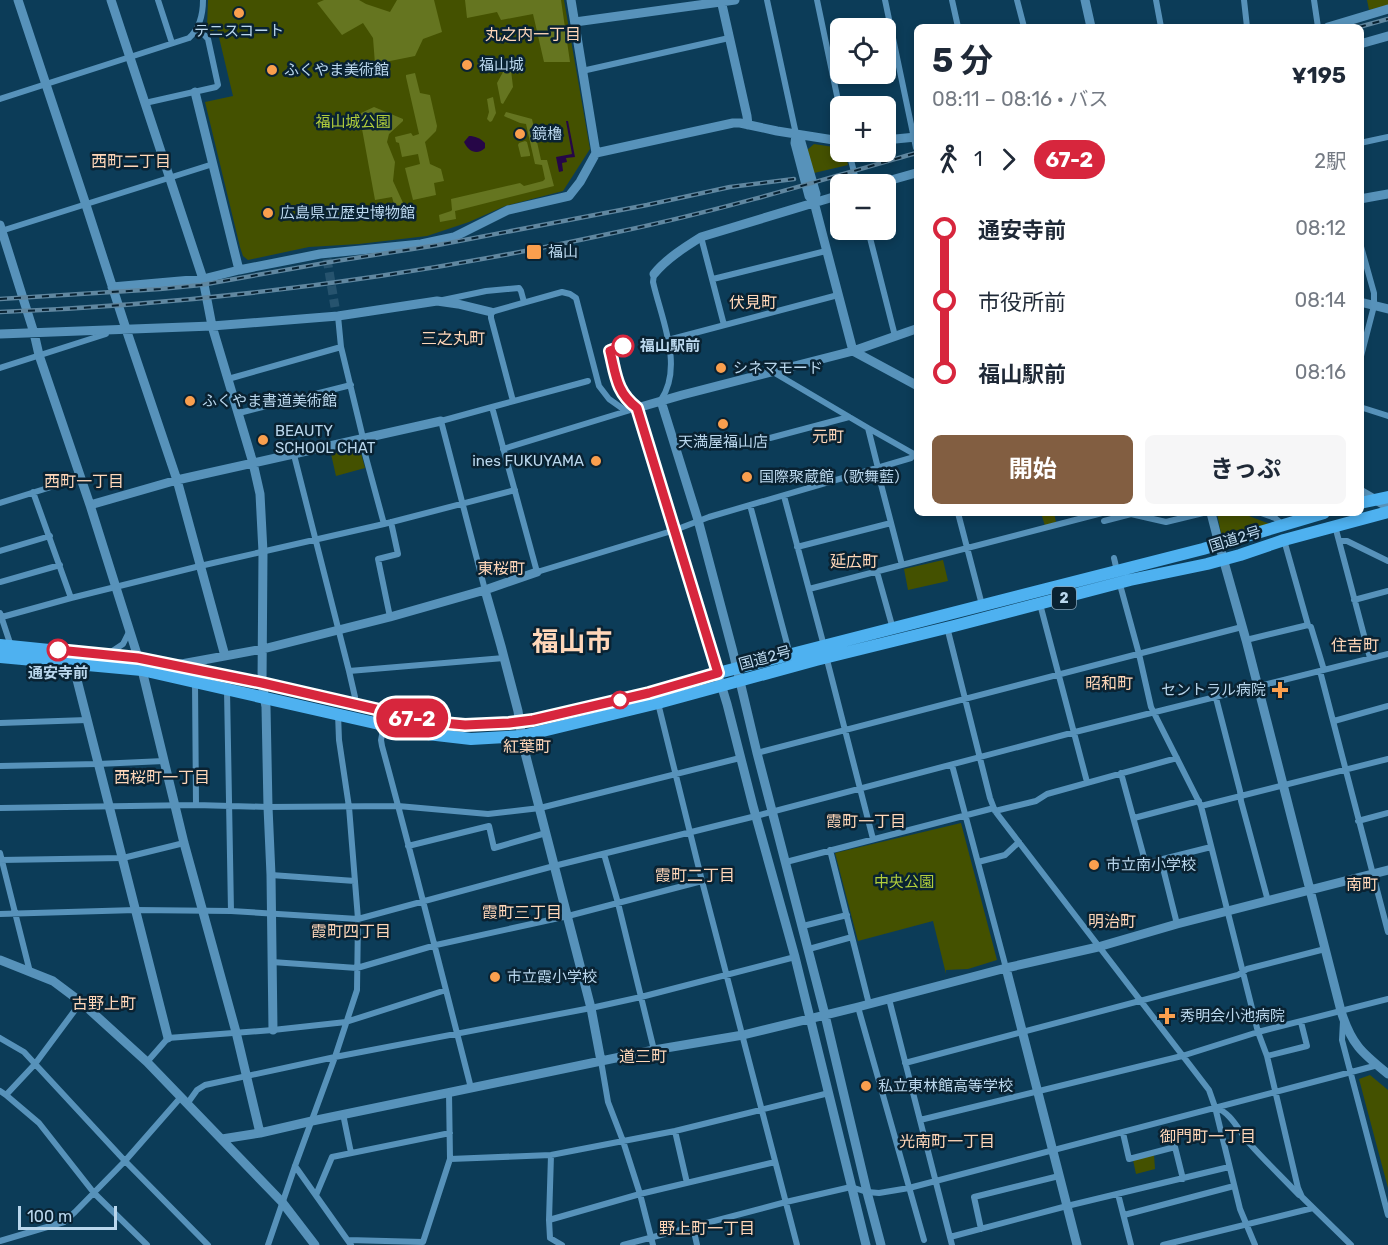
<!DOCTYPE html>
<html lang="ja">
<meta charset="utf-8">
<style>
body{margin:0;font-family:Rubik,"Noto Sans JP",sans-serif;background:#f6f6f7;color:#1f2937;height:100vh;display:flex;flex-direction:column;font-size:22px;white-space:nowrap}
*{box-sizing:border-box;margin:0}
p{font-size:20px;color:#747a83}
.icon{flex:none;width:33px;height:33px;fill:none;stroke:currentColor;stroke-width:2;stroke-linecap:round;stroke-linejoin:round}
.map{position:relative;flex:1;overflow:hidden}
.drawer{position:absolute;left:914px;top:24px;width:450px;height:492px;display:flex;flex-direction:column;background:#fff;border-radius:9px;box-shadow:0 3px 9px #0003}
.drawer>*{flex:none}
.badge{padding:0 12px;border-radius:20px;font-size:21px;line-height:39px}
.controls{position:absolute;left:830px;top:18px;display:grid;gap:12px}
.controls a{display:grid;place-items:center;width:66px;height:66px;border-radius:9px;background:#fff;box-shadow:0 3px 9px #0003;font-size:30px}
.scale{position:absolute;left:18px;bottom:15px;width:99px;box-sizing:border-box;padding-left:6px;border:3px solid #bad7ed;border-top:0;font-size:16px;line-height:21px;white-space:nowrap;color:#bad7ed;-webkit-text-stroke:4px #092232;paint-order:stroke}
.map>.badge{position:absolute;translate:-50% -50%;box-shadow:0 0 0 3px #fff}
.legs{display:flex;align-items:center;gap:9px;height:66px;padding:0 18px;font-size:20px}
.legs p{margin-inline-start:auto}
.overview{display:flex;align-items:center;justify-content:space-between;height:102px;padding:0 18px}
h1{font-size:33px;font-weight:700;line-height:45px}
.primary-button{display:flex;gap:12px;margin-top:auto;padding:12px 18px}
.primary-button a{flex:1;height:69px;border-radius:9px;background:#825e41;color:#fff;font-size:24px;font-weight:700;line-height:69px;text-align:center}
.primary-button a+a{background:#f6f6f7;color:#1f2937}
ul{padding:0 18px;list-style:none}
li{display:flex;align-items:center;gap:21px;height:72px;font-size:22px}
li i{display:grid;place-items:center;width:9px;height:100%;margin:0 8px;background:currentColor}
li i::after{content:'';width:15px;height:15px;margin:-8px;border:4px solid;border-radius:50%;background:#fff}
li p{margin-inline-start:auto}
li:first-child i{background:linear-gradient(#0000 50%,currentColor 0)}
li:last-child i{background:linear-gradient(currentColor 50%,#0000 0)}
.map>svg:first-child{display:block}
</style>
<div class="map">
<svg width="1388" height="1245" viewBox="0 0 1388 1245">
<rect width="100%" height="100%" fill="#0c3c58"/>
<path fill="#445100" d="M208 0H564L590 149 563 191 505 206 469 222 427 236 359 244 309 247 248 260 243 256 240 247 205 102 233 96 217 29 211 32 207 28Z
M1367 0H1388V5L1369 10Z
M814 144 840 148V152H845L848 165 814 173 807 150Z
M359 446 365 468 336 476 331 454Z
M1041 513H1054L1056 522 1045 526Z
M1217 513H1241L1273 525 1222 538Z
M943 560 948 581 908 590 904 569Z
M961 823 997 960 968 969 946 970V974L933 921 858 941 835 853Z
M1370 1075 1388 1090V1188L1359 1079Z
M1154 1155 1155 1169 1136 1174 1133 1160Z"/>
<path fill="#657520" d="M324 0H359L366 4 390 12 397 0H434L442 32 423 39 415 56 375 64 373 38 363 23 342 35 317 3Z
M465 0H561L570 62H544L533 14 501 20 497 12 467 18Z
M511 70 513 87 503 104 501 103 497 83 503 72Z
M415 73 420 93 430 95 437 126 436 131 425 142 430 164 441 169 444 181 434 183 436 195 413 200 405 168 420 164 418 154 402 157 399 143 396 142 395 137 411 133 413 136 419 134 406 77V75Z
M493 97 496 113 492 121 490 122 487 119 489 112 487 99Z
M374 107 403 119V121L389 134 387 142 395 162 393 181 404 205 410 212V213L396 211 392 197 375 200 360 118 361 113Z
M506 112 532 119 541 160H547L554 186 455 211 456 219 440 222 439 215 451 211 452 210 451 199 520 183 524 186 543 181 545 179 542 165 535 164 526 124 520 123 506 117 504 116Z
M525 141 527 142 530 154V156L521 157 518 145 519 143Z"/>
<path fill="#260647" d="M566 121H568L575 157 566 158 567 162 562 163 563 171 559 172 556 157 572 154Z
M469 136C475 136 480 138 485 143V148C477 156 468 151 464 142Z"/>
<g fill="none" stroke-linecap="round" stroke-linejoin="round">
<path stroke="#26536e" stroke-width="9" stroke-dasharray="9 4.5" stroke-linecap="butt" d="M327 259 335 307"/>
<path stroke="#5792ba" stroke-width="6" d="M158 0 172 43
M767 0 796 134
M817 0 840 110
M885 0 916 148
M952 0 958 27
M1017 0 1024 27
M1156 0 1161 27
M1244 0 1247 27
M1314 0 1318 27
M582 71 729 38
M0 99 189 38C200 28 203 15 203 0
M145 103 216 87 218 85 208 39 198 28
M1360 143 1388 137
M849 152 857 184
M868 230 895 336
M1 231 213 164
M701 237 724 325
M1360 243 1374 293V306L1360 360
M654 274 653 282C661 318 684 366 661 400
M713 279 826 251
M443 300 486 291 519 288 521 291 524 302
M338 316 341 347 363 438 362 443 384 524
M668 340 838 295
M0 368 106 334V330
M773 372 868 428 878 468
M228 379 341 347
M513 401 491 318V312L562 292 570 294 576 298 599 386 609 399 626 411
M492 407 588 381
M1360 407 1388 416
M239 413 351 385
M868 428 914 454H916
M770 438 849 417
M503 449 637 408
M294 455 349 671 355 697 353 704
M877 469 902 565
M33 492 71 598
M784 496 824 646
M0 503 80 478
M750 505 790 655
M958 513 982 605
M1261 513 1275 518 1283 525
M1104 521 1131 514 1166 522 1203 513
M1335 526 1370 658
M1284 540 1308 625
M1339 541H1347L1388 561
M797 547 891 523
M0 551 50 536
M1114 558 1117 571
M877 572 893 629
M1119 581 1139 654 1151 707 1201 806 1258 1032 1267 1056 1298 1188 1302 1197 1351 1245
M0 582 60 565
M809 589 1102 513
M485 590 441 421 492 407 537 572 675 530 709 517 911 458 914 454
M1354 600 1388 591
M1040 604 1087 782
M0 613 11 646
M2 617 71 598 200 566 384 524 515 490
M390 617 378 559 398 554 391 522
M947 627 990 798 995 811 1209 1090 1215 1107 1240 1209 1255 1245
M1246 640 1308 625 1311 627 1324 670
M108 654 123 644 129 632
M826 656 873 839
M349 671 504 658
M1320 671 1388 932
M195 682 196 805
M227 690 231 911
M1216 698 1240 791 1241 801 1268 901
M658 703 702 881 797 1245
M1334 721 1388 706
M0 723 87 720
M384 725 381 740 382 746C413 860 442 974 471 1088
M757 753 1242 627
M952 765 1006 968
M0 766 98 764 164 761
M1121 773 1145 861 1147 863 1211 847
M1201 806 1388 759
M0 808 196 805 268 807 398 806 488 814 540 808 740 758
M995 811 1036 801 1047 794 1177 758
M1134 818 1199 801
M1358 821 1388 813
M408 846 489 826 494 848 546 833
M830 850 869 1004
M0 853 30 972
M604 854 618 903 654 1050
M0 860 123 858 184 843
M1161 860 1177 924
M786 862 994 808
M978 862 1005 855 1019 842
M271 875 355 881
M0 914 136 910 231 911 358 919 554 866 756 816 1075 732 1388 654
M803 926 847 915
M809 949 852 937
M272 962 357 968 436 945 568 916 702 881
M889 999 952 1245
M858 1007 924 1240
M1343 1021 1342 1040 1388 1215
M0 1038 24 1052 125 1161 208 1245
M1267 1056 1307 1046 1301 1022
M601 1061 608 1102 623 1141 640 1194 653 1245
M147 1062 168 1038 273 1030 346 1022 446 990
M905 1063 1238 975 1247 969 1325 949
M0 1091 6 1095 39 1123 94 1193 147 1245
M6 1095 35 1064 81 1002
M187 1104 197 1090 205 1085 335 1057 591 1008 641 997 795 957
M1216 1108C1232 1113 1239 1132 1250 1144 1266 1162 1283 1178 1299 1195
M343 1114 351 1153
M920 1120 1182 1056 1258 1032 1388 999
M675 1131 687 1183
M1123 1133 1129 1159 1175 1147 1183 1179
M551 1155 549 1220 550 1238 562 1245
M450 1159 551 1155 675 1131 829 1093
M295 1166 351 1245
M1118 1194 1131 1245
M316 1195 332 1157 450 1133
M1124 1215 1234 1186
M549 1220 640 1194 775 1162
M693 1227 697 1245
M981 1229 974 1197 1059 1176
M950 1237 1067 1206 1229 1167
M348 1240 423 1242 450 1159 449 1093
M0 1241 64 1222 75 1212 125 1161 181 1097
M268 1245 295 1166 335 1057 357 990 358 919 349 807 339 740 338 714
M623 1245 786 1202 851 1187 867 1192 879 1193 909 1188 1378 1065
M1163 1245 1313 1208"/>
<path stroke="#5792ba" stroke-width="9" d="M18 0 86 205 126 329 177 480 225 656
M111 0 203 279 212 326 253 463 260 494 263 552 262 683 266 707 268 807 271 875 273 1030
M571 0 596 153
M721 0 747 116 748 125
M1085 0 1091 27
M575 22 735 0
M1328 27 1388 9
M1360 44 1388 36
M195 92 239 270
M796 134 795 143 809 196 814 202 853 351 916 385
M796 134 801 142 816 194 814 202
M885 140 916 137
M877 184 916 173
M1360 199 1388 194
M0 225 34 333 39 355 90 505 142 670 184 843 236 1032 260 1133
M654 274C666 259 685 247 701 237L840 195
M112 287 203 279 239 270 320 254 421 244 454 237 508 210 569 196 580 182 596 153 733 123H740L777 131 840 141
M1360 302 1388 309
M0 334 212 326 338 316 437 301 458 304 491 312
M661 401 698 520 733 652 757 753 825 1015 867 1192 881 1245
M1360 491 1388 507
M90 505 177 480 441 421
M1211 513 1219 544 1246 640 1341 1011C1351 1044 1362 1053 1388 1074
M485 590 501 646 518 711 523 745 591 1008 601 1061
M73 664 168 1038
M176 665 263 649 390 617 485 590 537 572
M0 960 53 981 81 1002 147 1062 282 1202 315 1245
M1006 968 1077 1245
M222 1139 260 1133 312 1121 654 1050 743 1035 858 1007 1006 968 1098 947 1177 924 1388 870
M866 1245 795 957 753 806 727 704 637 408 682 395 853 351 916 329"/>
<path stroke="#4eb1f0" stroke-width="12" d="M1360 503 1388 497
M0 645 138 659 262 683 432 722 465 725 509 723 533 720 649 693 718 673 1203 549 1324 513
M0 657 142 670 419 733 471 739 522 736 658 703 816 660 954 626 1130 580 1207 564 1240 555 1284 540 1388 512"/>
<defs>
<path id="rail" d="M1359 27 1388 19
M0 299 160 289 201 285 336 261 438 245 647 205 730 187 794 179
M0 312C206 304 411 277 613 233 715 212 816 182 916 153"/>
</defs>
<use href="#rail" stroke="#6087a0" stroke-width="4.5"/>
<use href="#rail" stroke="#092232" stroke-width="2" stroke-dasharray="7" stroke-linecap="butt"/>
</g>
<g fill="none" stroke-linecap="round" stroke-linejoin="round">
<defs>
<path id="line-1" d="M58 650 138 658 262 683 432 722 465 725 509 723 533 720 649 693 718 673 637 408C616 392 616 375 610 351L623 346"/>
</defs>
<use href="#line-1" stroke="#fff" stroke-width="14"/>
<use href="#line-1" stroke="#d7263d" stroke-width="9"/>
</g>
<g fill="#fa9f4e" stroke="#092232" stroke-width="2">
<circle cx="239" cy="13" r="6"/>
<circle cx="467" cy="65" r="6"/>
<circle cx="272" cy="70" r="6"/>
<circle cx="520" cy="134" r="6"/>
<circle cx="268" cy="213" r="6"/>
<rect x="526" y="244" width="16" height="16" rx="3"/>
<circle cx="721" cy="368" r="6"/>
<circle cx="190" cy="401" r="6"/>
<circle cx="723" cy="424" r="6"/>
<circle cx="263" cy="440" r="6"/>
<circle cx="596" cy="461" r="6"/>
<circle cx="747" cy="477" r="6"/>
<path d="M1277 681h6v6h6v6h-6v6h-6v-6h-6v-6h6z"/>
<circle cx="1094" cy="865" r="6"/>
<circle cx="495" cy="977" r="6"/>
<path d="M1164 1007h6v6h6v6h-6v6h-6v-6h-6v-6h6z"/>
<circle cx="866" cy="1086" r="6"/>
</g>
<g fill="#fff" stroke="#d7263d" stroke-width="3">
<circle cx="623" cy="346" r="10"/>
<circle cx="58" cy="650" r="10"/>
<circle cx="620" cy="700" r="8"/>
</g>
<g text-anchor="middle" stroke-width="5" stroke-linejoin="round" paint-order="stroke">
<rect fill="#092232" stroke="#85a1b5" stroke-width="1.5" x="1052" y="587" width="24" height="22" rx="4.5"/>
<g font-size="14" font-weight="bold" fill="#bad7ed">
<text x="1064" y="603">2</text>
</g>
<g font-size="15" fill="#bad7ed" stroke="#092232" text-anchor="start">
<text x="239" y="36" text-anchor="middle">テニスコート</text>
<text x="479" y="70">福山城</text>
<text x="284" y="75">ふくやま美術館</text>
<text x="532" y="139">鏡櫓</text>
<text x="280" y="218">広島県立歴史博物館</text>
<text x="548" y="257">福山</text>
<text x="733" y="373">シネマモード</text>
<text x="202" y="406">ふくやま書道美術館</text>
<text x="275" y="436">BEAUTY<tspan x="275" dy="17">SCHOOL CHAT</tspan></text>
<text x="723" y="447" text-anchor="middle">天満屋福山店</text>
<text x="584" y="466" text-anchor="end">ines FUKUYAMA</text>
<text x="759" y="482">国際聚蔵館（歌舞藍）</text>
<text x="1266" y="695" text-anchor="end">セントラル病院</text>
<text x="1106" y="870">市立南小学校</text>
<text x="507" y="982">市立霞小学校</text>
<text x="1180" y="1021">秀明会小池病院</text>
<text x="878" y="1091">私立東林館高等学校</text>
</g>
<g font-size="15" fill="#b1cd3c" stroke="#092232">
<text x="353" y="127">福山城公園</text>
<text x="904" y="887">中央公園</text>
</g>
<g font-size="15" font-weight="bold" fill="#bad7ed" stroke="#092232" text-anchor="start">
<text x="640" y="351">福山駅前</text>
<text x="58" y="678" text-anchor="middle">通安寺前</text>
</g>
<g font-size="15" fill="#bad7ed" stroke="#092232">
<text transform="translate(1235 539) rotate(-17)" y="5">国道2号</text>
<text transform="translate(765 658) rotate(-15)" y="5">国道2号</text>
</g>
<g font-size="16" fill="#ffd7b9" stroke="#092232">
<text x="533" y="40">丸之内一丁目</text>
<text x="131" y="167">西町二丁目</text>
<text x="753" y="308">伏見町</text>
<text x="453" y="344">三之丸町</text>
<text x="828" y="442">元町</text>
<text x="84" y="487">西町一丁目</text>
<text x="854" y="567">延広町</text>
<text x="501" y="574">東桜町</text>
<text x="1355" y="651">住吉町</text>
<text x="1109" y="689">昭和町</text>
<text x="527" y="752">紅葉町</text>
<text x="162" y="783">西桜町一丁目</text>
<text x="866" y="827">霞町一丁目</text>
<text x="695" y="881">霞町二丁目</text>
<text x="1362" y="890">南町</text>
<text x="522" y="918">霞町三丁目</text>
<text x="1112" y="927">明治町</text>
<text x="351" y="937">霞町四丁目</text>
<text x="104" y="1009">古野上町</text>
<text x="643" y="1062">道三町</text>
<text x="1208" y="1142">御門町一丁目</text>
<text x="947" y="1147">光南町一丁目</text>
<text x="707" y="1234">野上町一丁目</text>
</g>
<g font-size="27" font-weight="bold" fill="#ffd7b9" stroke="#092232">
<text x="572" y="651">福山市</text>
</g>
</g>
</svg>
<div class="controls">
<a><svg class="icon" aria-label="locate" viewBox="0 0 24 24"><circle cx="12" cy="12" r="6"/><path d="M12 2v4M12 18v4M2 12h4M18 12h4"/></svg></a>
<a>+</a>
<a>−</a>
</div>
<div class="scale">100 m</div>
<b class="badge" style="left:412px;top:718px;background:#d7263d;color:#fff">67-2</b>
<section class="drawer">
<div class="overview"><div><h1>5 分</h1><p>08:11 – 08:16 · バス</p></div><b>¥195</b></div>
<div class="legs"><svg class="icon" aria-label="walk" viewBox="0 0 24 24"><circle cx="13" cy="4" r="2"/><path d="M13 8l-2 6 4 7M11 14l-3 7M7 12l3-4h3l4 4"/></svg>1<svg class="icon" aria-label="forward" viewBox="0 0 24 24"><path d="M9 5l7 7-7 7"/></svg><b class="badge" style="background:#d7263d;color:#fff">67-2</b><p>2駅</p></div>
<ul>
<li><i style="color:#d7263d"></i><b>通安寺前</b><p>08:12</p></li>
<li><i style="color:#d7263d"></i><span>市役所前</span><p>08:14</p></li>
<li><i style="color:#d7263d"></i><b>福山駅前</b><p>08:16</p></li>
</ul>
<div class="primary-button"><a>開始</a><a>きっぷ</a></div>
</section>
</div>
